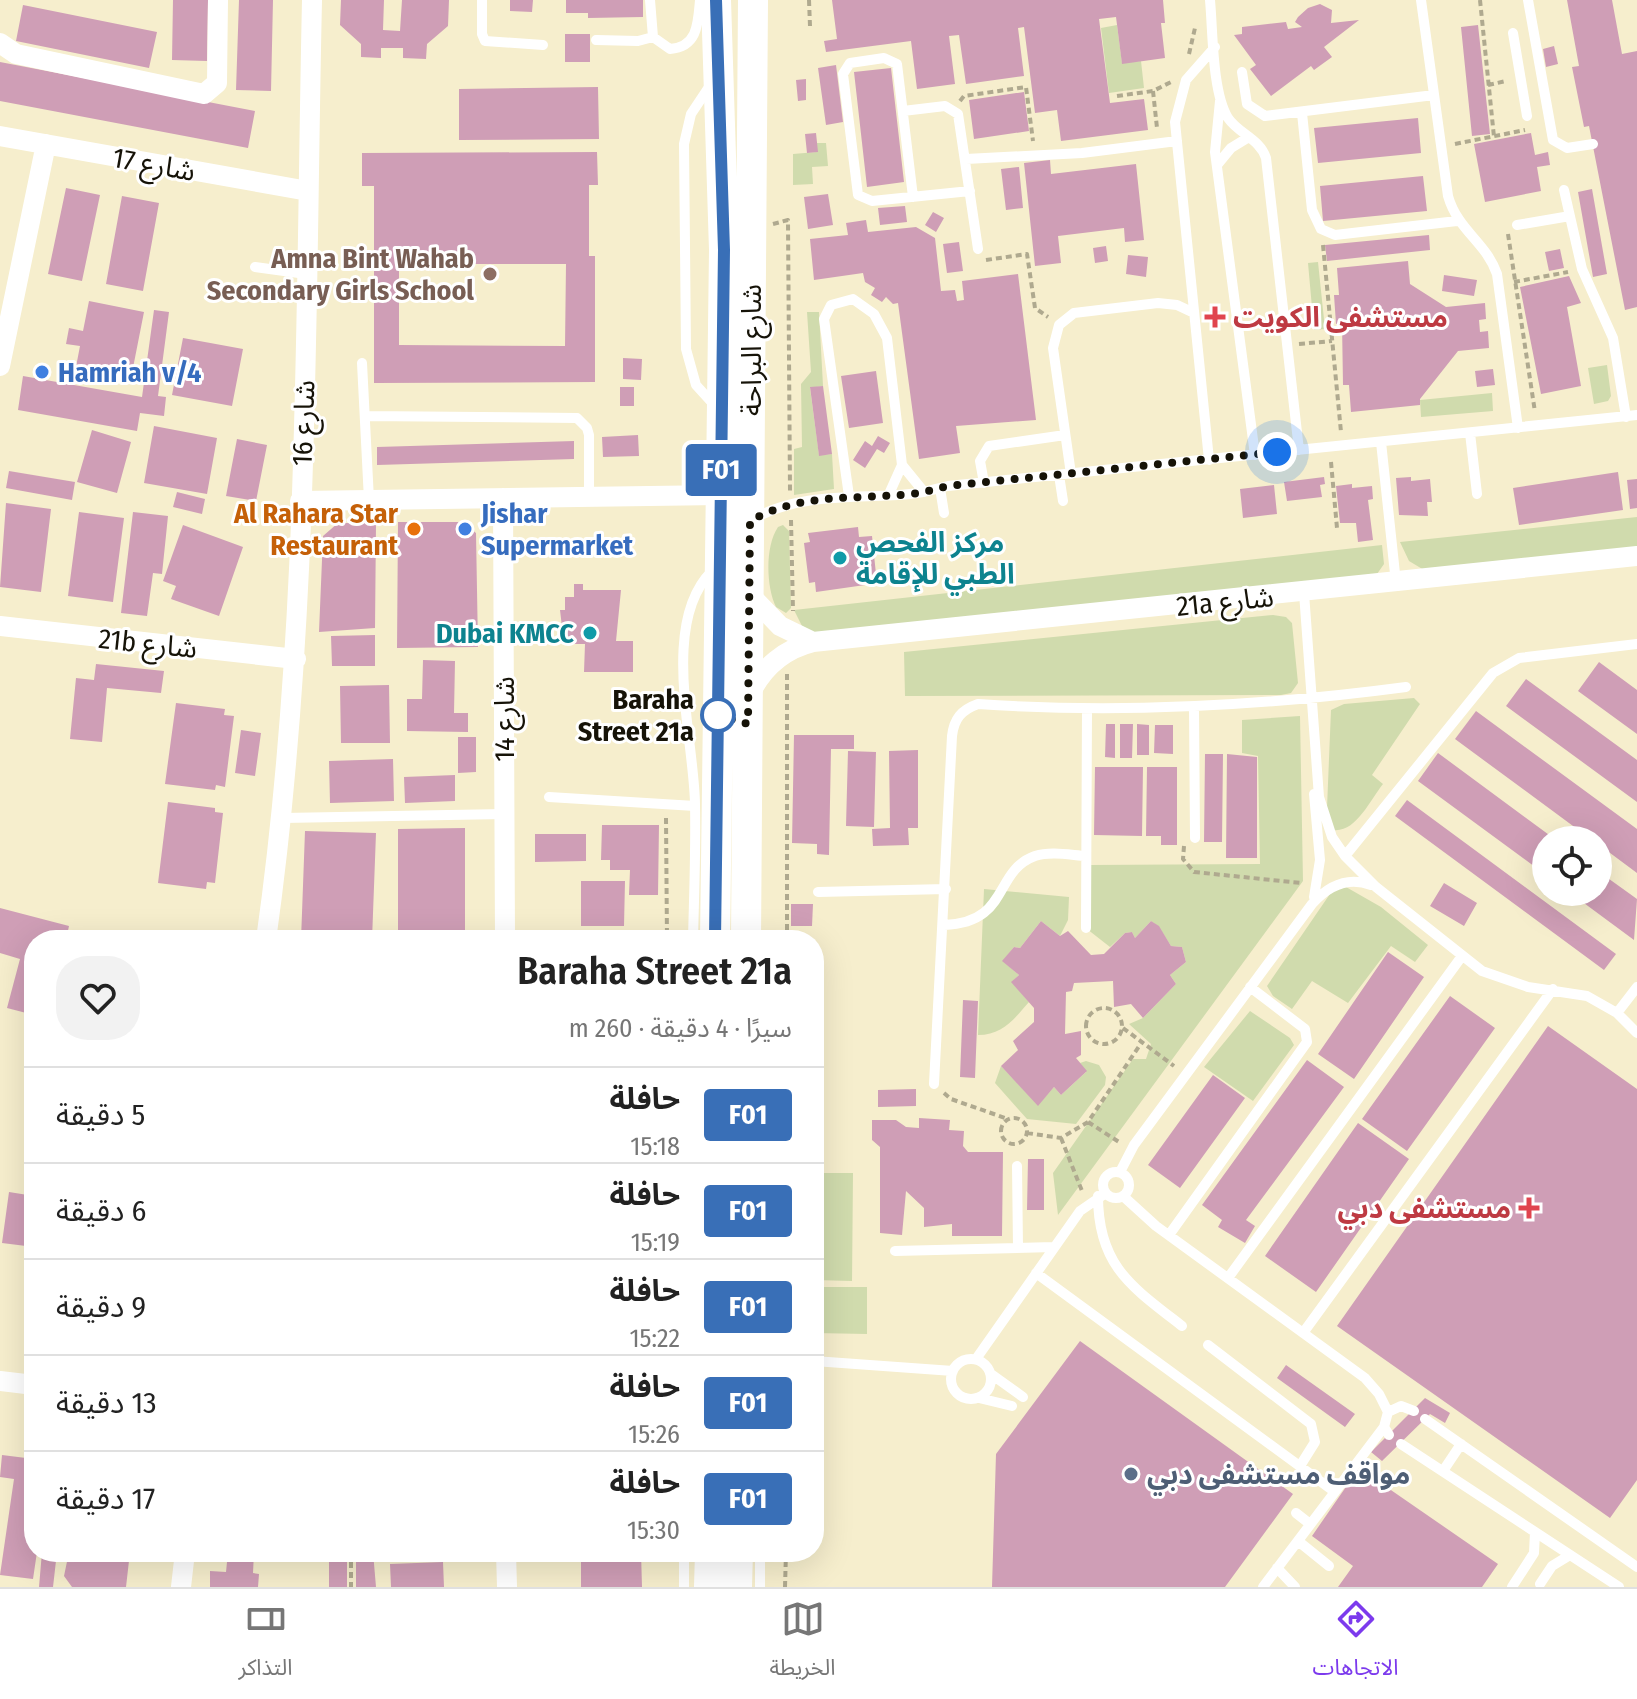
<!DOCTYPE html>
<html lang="ar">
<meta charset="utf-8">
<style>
body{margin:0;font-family:"Fira Sans Condensed","Noto Sans Arabic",sans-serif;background:#f2f2f2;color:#222;direction:rtl;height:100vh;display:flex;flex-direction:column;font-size:30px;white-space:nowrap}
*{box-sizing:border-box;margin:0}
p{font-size:26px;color:#767676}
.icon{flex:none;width:44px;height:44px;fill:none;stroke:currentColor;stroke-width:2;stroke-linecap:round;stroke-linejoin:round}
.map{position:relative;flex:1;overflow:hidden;direction:ltr}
.details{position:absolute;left:24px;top:930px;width:800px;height:632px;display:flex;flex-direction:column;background:#fff;border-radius:32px;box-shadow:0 8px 32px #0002;direction:rtl}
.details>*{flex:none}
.badge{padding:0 16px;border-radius:6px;font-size:28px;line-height:52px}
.tools{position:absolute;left:1532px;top:826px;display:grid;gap:16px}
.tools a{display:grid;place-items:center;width:80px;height:80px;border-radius:50%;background:#fff;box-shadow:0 8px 32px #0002;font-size:40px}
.you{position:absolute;width:40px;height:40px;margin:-20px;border:6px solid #fff;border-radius:50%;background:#1a73e8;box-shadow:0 0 0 12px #1a73e833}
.map>.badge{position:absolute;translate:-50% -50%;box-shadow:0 0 0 4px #fff}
.round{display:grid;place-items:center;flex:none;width:84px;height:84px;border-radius:32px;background:#f2f2f2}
.overview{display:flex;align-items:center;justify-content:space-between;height:136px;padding:0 32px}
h1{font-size:38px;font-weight:600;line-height:60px}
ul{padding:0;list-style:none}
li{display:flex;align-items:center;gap:24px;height:96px;padding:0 32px;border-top:2px solid #e0e0e0}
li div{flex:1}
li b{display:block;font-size:30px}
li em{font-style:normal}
li .badge{min-width:88px;font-weight:700;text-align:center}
.tab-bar{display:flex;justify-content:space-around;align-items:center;height:112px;border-top:2px solid #e0e0e0;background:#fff;font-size:22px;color:#767676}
.tab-bar a{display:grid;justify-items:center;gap:4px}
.tab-bar .on{color:#7c3aed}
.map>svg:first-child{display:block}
</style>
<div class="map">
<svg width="1637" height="1587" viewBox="0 0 1637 1587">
<rect width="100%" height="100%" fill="#f6eecd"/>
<path fill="#d0dbad" d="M1117 25 1122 63 1141 61 1144 88 1109 93 1101 28Z
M817 143H826L828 166 812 167 813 184 793 185V154L817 152Z
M1318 262 1325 329 1314 330 1308 263Z
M807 312H819L823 386 810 388 819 455 832 454 834 489 794 495V449L802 447 801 384 811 372Z
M1607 365 1611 396 1608 401 1594 404 1588 368Z
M1492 393 1493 411 1421 417 1420 400Z
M1637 517V549L1424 570 1409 561 1400 542Z
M783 525 789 531 791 608 786 613 776 607C766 587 765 546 778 527Z
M1382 545 1384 564 1377 574 817 635 802 626 794 610Z
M1273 615 1286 617 1292 623 1298 683 1291 693 1281 695 905 696 904 652Z
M1414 698 1420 704 1372 775 1383 784C1370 800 1356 833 1333 830L1327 808 1331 710 1344 704Z
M1300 716 1303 881 1058 1215 1053 1173 1133 1059H1146L1151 1044 1129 1024 1143 1018 1176 984 1170 975 1186 962 1182 947 1171 946 1159 927 1151 921 1135 938 1132 932 1125 933 1110 947 1087 929 1089 865 1260 864 1258 756 1242 753V720Z
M1346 887 1381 907 1428 945 1415 962 1391 946 1348 1003 1312 981 1292 1009 1273 996 1267 986 1332 891Z
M984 889 1069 897 1068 920 1060 936 1041 921 1020 948 1014 947 1003 961 1019 975 1012 982 1029 1002C1014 1019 1003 1035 978 1035Z
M1250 1011 1290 1038 1294 1045 1253 1101 1204 1067Z
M1086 1061 1099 1065 1106 1077 1105 1085 1076 1124 1027 1119 995 1083 1001 1066 1038 1105 1054 1087 1061 1095 1086 1072 1080 1063Z
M814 1173H853L852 1281 814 1280Z
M814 1287H867V1334L814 1333Z"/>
<path fill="#cf9eb6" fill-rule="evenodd" d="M173 0H208L207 61 172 60Z
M239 0H273L271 91 236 90Z
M341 0H384L383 30 400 31 402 0H449L448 26 427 44 426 59 403 58V48H381V58L361 57V44L340 25Z
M510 0H533L532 12 510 11Z
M566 0H643V17L588 18V13H566Z
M832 0H1163L1165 23H1161L1165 58 1122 64 1116 17 1099 19 1110 103 1144 99 1148 130 1061 141 1057 110 1035 113 1024 27 1018 28 1024 76 966 84 959 35 949 36 955 84 917 89 911 41 826 52 824 41 837 39Z
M1567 0H1612L1622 54 1637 51V307L1625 310 1589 126 1584 127 1572 67 1579 66Z
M1320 4 1332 10 1331 23 1359 20 1324 47 1332 57 1314 70 1311 66 1271 96 1250 69 1256 65 1234 35 1242 34V27L1286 22 1288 29 1302 27 1295 22 1298 17 1308 8Z
M23 5 157 32 149 68 16 41Z
M1478 25 1490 134 1472 136 1461 27Z
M565 34H590V62H565Z
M1554 46 1558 64 1546 67 1543 49Z
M0 62 255 111 248 148 0 101Z
M836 65 843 122 826 125 818 68Z
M891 68 904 182 867 187 854 72Z
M806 79V100L798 101 796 80Z
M598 87 599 139 459 140V89Z
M1024 92 1029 131 974 139 969 100Z
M1418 118 1421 153 1318 163 1314 128Z
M816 133 818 152 807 153 805 134Z
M1531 133 1535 155 1548 152 1550 165 1537 167 1541 191 1485 202 1474 144Z
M597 152 598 185H589V256H595V382L374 383V186H362V153ZM399 264H566L565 346 399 345Z
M1050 160 1051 174 1136 164 1144 240 1125 242 1124 228 1058 236 1061 263 1035 266 1024 163Z
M1019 167 1023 208 1006 210 1001 169Z
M1423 176 1427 211 1323 221 1320 186Z
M66 188 100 195 82 281 48 274Z
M1592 189 1607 274 1593 277 1578 192Z
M828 194 833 225 808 229 804 197Z
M122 196 159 203 143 291 106 284Z
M905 206 907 222 880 225 878 208Z
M933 212 944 218 936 232 925 225Z
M866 220 868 232 916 227 935 238 941 291 955 290 957 301 964 300 962 281 1018 274 1036 420 956 426 960 453 919 459 898 303 893 304 886 297 882 302 871 295 875 288 865 282 863 273 814 280 810 239 848 235 846 223Z
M1429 235 1430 250 1327 261 1325 245Z
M959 242 963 271 947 273 943 244Z
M1106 246 1108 261 1095 263 1093 248Z
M1560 249 1564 268 1549 271 1545 252Z
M1128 255 1148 257 1146 277 1126 274Z
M1408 261 1410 284 1446 307 1485 303 1486 319 1479 320 1480 332 1488 331 1489 348 1458 351 1420 399V405L1351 412 1349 385H1343L1342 323 1336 324 1334 295H1339L1337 268Z
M1444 275 1477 280 1474 296 1442 291Z
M1569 276 1581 303 1567 307 1581 386 1541 394 1520 287Z
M89 301 144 312 130 383 75 372 80 346 66 344 69 328 83 331Z
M154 310 169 312 158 396 166 397 164 416 140 413 137 431 18 410 23 376 142 397Z
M183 338 243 349 232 406 172 395Z
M623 358 642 359 641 380 623 379Z
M1493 369 1495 385 1477 387 1475 371Z
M876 371 883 423 849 428 841 376Z
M823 386 832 454 819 456 810 387Z
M620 387H634V406H620Z
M154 426 217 438 207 494 144 483Z
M92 430 131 442 117 493 77 482Z
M638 435 639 456 603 457 602 437Z
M878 436 890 443 884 453 877 449 865 468 853 460 865 441 872 446Z
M237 439 267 445 256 501 226 496Z
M574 441V459L377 465V447Z
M9 471 75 482 72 500 6 488Z
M1618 472 1623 510 1519 525 1513 488Z
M1324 477 1325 484 1320 485 1322 497 1287 501 1284 482Z
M1411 477V481L1430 479 1432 502H1427L1428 516 1399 515 1396 478Z
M1637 479V508L1630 509 1627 480Z
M1352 484V488L1372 486 1373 499 1368 500 1373 540 1358 542 1356 523H1340L1336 486Z
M1274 485 1277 514 1243 518 1240 489Z
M177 492 205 499 202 514 173 507Z
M6 503 51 509 41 592 0 587Z
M79 512 124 518 113 602 68 596Z
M133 512 168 516 162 574 153 573 147 616 121 613Z
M398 522H462L476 533 478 647 397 648Z
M376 523 375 628 319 632 323 536 338 523Z
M183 525 243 547 219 616 171 599 176 586 163 581Z
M858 527 859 537 872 536 876 574 863 576 865 585 816 592 815 582 809 583 804 543 810 542 808 533Z
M574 584H583V590H621L616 641H633V672H584L585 644H564L560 610H565V597H574Z
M375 635V666H332L331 636Z
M423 660 455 661 454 713H468V732L407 731V699H422Z
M1599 662 1637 690V734L1578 691Z
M96 664 164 671 161 693 107 688 102 742 70 739 76 678 94 680Z
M1526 679 1637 760V802L1506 706Z
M389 685 390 743H341L340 686Z
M176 703 225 709 224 715 234 716 225 787 216 785 215 790 165 784Z
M1476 711 1637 829V873L1598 844V840H1592L1455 739Z
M1106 724H1115V758L1105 757Z
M1120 724H1133L1132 758H1120Z
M1137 724 1149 725V755H1137Z
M1155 725H1173V754L1154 753Z
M241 730 261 733 255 776 235 773Z
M794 735H854V749H831L829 855 817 854V844L792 843Z
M458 737H476V772L458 773Z
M918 750V828H908L909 845 873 846 872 829 890 828 889 751Z
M848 751 876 752 874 827 846 826Z
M1438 753 1556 840H1546V875L1418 781Z
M1205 754H1223L1222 842H1204Z
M1227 754 1257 757V858H1226Z
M393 759 394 801 330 803 329 761Z
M1095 767H1143L1142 836 1094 835Z
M1147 767H1177V845H1161V836H1146Z
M455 775V801L405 803 404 777Z
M1407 800 1616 954 1604 970 1395 816Z
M168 802 215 808V812L223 813 215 883 207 882 206 889 158 883Z
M602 825H659L658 895H629L630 870H610V860H601Z
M465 828V940H398V829Z
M305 831 376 833 372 940H301Z
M535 834H586V861L535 862Z
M1598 871 1637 899 1634 940 1569 892H1598Z
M581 881H625L624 926H581Z
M1444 883 1477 903 1464 926 1430 906Z
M791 904H813L812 926H791Z
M0 908 69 926 66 940H34V1015L7 1008 20 959 0 953Z
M1041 921 1060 936 1068 931 1091 955 1104 954 1125 933 1132 932 1135 938 1151 921 1159 926 1171 946 1182 947 1186 962 1170 975 1176 984 1143 1018 1131 1004 1114 1007 1113 981 1074 983 1072 991 1066 992 1065 1034 1081 1031V1055L1076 1058 1087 1071 1061 1095 1054 1087 1038 1106 1001 1066 1018 1050 1013 1041 1034 1022V1008L1011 982 1019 975 1002 961 1014 947 1020 948Z
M629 932H662V940H629Z
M1388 952 1424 977 1354 1079 1318 1054Z
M1450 996 1495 1028 1407 1151 1362 1119Z
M963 1000 978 1001 975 1078 960 1077Z
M1548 1026 1637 1089V1480L1610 1518 1337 1326Z
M1307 1060 1344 1087 1246 1220 1255 1226 1245 1243 1218 1227 1222 1220 1202 1205Z
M1213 1075 1245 1098 1180 1188 1148 1165Z
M916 1089V1106L878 1107V1090Z
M919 1118 950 1120 949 1130 964 1131 963 1146 968 1152H1003L1002 1236H952V1224L924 1227V1208L906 1191 902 1235 880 1233V1147L872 1140V1120H896L906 1127 919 1128Z
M1358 1123 1409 1159 1316 1292 1265 1256Z
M1028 1159H1044V1210H1027Z
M9 1192 34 1196V1247L2 1243Z
M1080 1341 1293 1494 1225 1587H992L996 1454Z
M1286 1365 1355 1414 1345 1427 1277 1378Z
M1425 1398 1450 1413 1445 1423 1430 1414 1382 1461 1371 1452Z
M2 1455 34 1459 37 1552 33 1579 0 1575 14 1479 0 1477Z
M1359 1468 1498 1564 1482 1587H1338L1353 1566 1312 1536Z
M42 1552H57L53 1587H39Z
M130 1552 126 1587H72L64 1576 69 1552Z
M228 1552H254L253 1573 259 1574 258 1587H210V1571L226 1572Z
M329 1552H347V1587H329Z
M356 1552H373L376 1587H356Z
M581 1552H641L642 1587H581Z
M443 1562 444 1587H391L390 1564Z"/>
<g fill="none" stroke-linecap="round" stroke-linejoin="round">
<path stroke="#afa98f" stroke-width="4" stroke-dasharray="6 4" stroke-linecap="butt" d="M809 0 810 26
M1480 0 1494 137
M1189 54 1195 28
M1488 85 1506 81
M1153 91 1157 128
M1117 96 1153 91 1171 82
M960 101 964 96 1026 87 1033 141
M1455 144 1525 130
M773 224 788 220 790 491
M1508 234 1535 412
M1323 245 1341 432
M986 260 1027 254 1035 308 1048 317
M1514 282 1568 272
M1299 344 1332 341
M1331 462 1337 528
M791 520 793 611
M666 818 667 940
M1184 846 1183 859 1194 872 1301 883
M787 940V674
M1086 1026a18 18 0 1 1 36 0a18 18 0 1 1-36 0Z
M1123 1028 1174 1066
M944 1093 951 1099 1008 1119
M1001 1131a13 13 0 1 1 26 0a13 13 0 1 1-26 0Z
M1088 1122 1119 1142
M1027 1133 1061 1138 1088 1122 1142 1042
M1061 1138 1082 1191
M351 1552V1587
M785 1587 786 1552"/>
<path stroke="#fff" stroke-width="10" d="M482 0V34L485 41 543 45
M650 0 653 37 670 49C698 47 698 23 700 0
M1210 0C1213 32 1212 92 1228 118 1239 134 1260 139 1266 158L1299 450
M1421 0 1448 196C1458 231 1486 242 1497 274L1518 428
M1528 0 1553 140 1567 148 1593 144
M1513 33 1527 116
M596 40 638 41 653 37
M1242 72 1247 104 1265 116 1434 95
M711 84 691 114 684 144 686 349 696 385 716 407
M1220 101 1215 152 1255 455
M903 111 945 106 958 114 978 249
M1302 113 1312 210 1321 229 1335 235 1457 221
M966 159 1082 153 1177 141
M1217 165 1231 148 1249 137
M1564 190 1582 269 1613 338 1626 417
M913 197 897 64 884 58 850 63 843 74 858 195 872 201 970 191
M1517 225 1570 216
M255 267 306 274
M362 363 369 500
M365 416 577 418 587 428 589 435V497
M1470 433 1477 494
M1381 442 1396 583
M1209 460 1175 122 1186 80 1215 47
M902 465 924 492
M1071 474 1053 348 1059 325 1074 313 1158 303 1177 305 1194 313
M1059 475 1063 501
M984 483 980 461 989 446 1065 435
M940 488 944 513
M849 496 824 319 831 305 853 299 874 314 887 338 902 465 889 494
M755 518C803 492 858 499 910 494 923 493 935 489 948 486L1637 415
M1304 593 1319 797 1332 837 1345 856 1376 887 1482 971 1528 987 1587 996 1617 1013 1637 1033
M1194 708 1195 838
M549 797 695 806
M283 818 504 814
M1345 856 1493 673 1519 658 1637 644
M818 892 946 889
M1314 897 1320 860 1314 794
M944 925C1010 923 993 871 1035 856 1051 851 1070 855 1086 856
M1086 928 1087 709
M693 940C694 895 696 849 695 804 694 738 660 622 712 571
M1617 1013 1637 987
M934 1084 952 736C954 719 961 710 978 704 1122 714 1263 706 1406 687
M1017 1166 1018 1248
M1103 1185a13 13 0 1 1 26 0a13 13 0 1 1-26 0Z
M1120 1172 1134 1145 1312 904C1328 886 1347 876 1371 885
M1098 1196C1098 1266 1132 1287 1182 1326
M1123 1196 1156 1226 1365 1378 1379 1394 1388 1412
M1169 1235 1307 1042 1305 1029 1250 987
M895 1251 1054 1247
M1036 1273 1335 1492
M1228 1278 1462 956
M1303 1333 1553 989
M1208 1345 1311 1424 1315 1442 1300 1466
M951 1379a20 20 0 1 1 40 0a20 20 0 1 1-40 0Z
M976 1359 1080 1211 1106 1193
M814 1361 953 1371
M991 1374 1023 1397
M979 1398 1012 1406
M1425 1419 1637 1567
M1389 1435 1384 1427 1388 1412 1401 1406 1414 1411
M1401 1444 1619 1587
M1443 1471 1461 1444
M1296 1513 1310 1524
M1298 1541 1329 1566
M1277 1568 1295 1587
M1540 1584 1552 1566 1570 1555
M684 1587V1552
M760 1587V1552
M1263 1587 1384 1427
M1512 1587 1534 1553 1535 1532"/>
<path stroke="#fff" stroke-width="20" d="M0 43 16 54 204 94 217 83 218 0
M0 136 308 191
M0 366 46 144
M503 498 505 940
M300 501 720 495
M749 594 780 626 813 642
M0 626 296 659
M750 694C763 667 785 649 813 642L1637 556
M266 940C310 629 305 314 312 0
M0 1381 34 1385
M506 1552 507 1587
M181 1587 185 1552"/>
<path stroke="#fff" stroke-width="30" d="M715 940 724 250 716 0
M746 940 753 0
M709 1587 710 1552
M737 1587 738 1552"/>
</g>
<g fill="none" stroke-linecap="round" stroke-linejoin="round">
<defs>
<path id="line" d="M715 940 724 250 716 0"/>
</defs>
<use href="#line" stroke="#fff" stroke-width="18"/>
<use href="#line" stroke="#396fb7" stroke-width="12"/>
<path stroke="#161308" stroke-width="8" stroke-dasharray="0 14.4" d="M718 715 748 724 750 521C802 492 854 500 910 494 923 493 935 489 948 486L1277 452"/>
</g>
<circle fill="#8d6e63" stroke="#fff" stroke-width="3" cx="490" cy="274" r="8"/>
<g fill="#e0444e" stroke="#fff" stroke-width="3">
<path d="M1211 305h8v8h8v8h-8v8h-8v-8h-8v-8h8z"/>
<path d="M1525 1196h8v8h8v8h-8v8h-8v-8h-8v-8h8z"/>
</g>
<g fill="#3f7fe0" stroke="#fff" stroke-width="3">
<circle cx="42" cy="372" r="8"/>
<circle cx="465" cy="529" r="8"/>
</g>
<circle fill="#e8710a" stroke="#fff" stroke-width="3" cx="414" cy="529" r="8"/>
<g fill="#0f9aa8" stroke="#fff" stroke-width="3">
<circle cx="840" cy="558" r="8"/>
<circle cx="590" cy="633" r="8"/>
</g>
<circle fill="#fff" stroke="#396fb7" stroke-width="4" cx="718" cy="715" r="16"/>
<circle fill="#5c6f8a" stroke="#fff" stroke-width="3" cx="1131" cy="1474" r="8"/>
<g text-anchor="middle" stroke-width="6" stroke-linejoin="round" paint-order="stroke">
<g font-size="28" fill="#161308" stroke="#fff">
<text transform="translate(154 164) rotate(10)" y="10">شارع 17</text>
<text transform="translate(751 350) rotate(-90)" y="10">شارع البراحة</text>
<text transform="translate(303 423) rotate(-88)" y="10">شارع 16</text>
<text transform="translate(1225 601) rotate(-6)" y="10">21a شارع</text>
<text transform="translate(148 643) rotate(6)" y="10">21b شارع</text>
<text transform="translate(504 719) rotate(-90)" y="10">شارع 14</text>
</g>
<g font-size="28" font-weight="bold" fill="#785e54" stroke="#fff" text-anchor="end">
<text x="474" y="268">Amna Bint Wahab<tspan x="474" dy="32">Secondary Girls School</tspan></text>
</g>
<g font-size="28" font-weight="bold" fill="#be3a42" stroke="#fff" text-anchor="start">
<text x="1233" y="327">مستشفى الكويت</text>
<text x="1511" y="1218" text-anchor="end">مستشفى دبي</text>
</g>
<g font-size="28" font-weight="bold" fill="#366cbe" stroke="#fff" text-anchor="start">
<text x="58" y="382">Hamriah v/4</text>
<text x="481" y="523">Jishar<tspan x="481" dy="32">Supermarket</tspan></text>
</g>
<g font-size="28" font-weight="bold" fill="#c56008" stroke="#fff" text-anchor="end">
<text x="398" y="523">Al Rahara Star<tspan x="398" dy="32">Restaurant</tspan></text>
</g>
<g font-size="28" font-weight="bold" fill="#0d838f" stroke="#fff" text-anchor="start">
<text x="856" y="552">مركز الفحص<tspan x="856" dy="32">الطبي للإقامة</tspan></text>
<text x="574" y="643" text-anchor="end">Dubai KMCC</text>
</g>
<g font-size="28" font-weight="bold" fill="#161308" stroke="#fff" text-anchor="end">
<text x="694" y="709">Baraha<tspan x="694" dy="32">Street 21a</tspan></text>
</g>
<g font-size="28" font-weight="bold" fill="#4e5e75" stroke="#fff" text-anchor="start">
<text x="1147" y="1484">مواقف مستشفى دبي</text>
</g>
</g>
</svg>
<div class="tools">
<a><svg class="icon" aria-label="locate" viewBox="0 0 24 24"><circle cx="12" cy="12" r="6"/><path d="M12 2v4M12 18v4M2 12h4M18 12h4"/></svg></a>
</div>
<div class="you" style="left:1277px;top:452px"></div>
<b class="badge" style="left:721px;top:470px;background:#396fb7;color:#fff">F01</b>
<section class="details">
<div class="overview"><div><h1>Baraha Street 21a</h1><p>سيرًا · 4 دقيقة · 260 m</p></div><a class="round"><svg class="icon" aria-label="heart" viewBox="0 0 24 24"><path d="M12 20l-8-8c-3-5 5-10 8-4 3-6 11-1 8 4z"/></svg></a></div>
<ul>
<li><span class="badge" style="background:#396fb7;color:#fff">F01</span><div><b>حافلة</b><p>15:18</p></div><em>5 دقيقة</em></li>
<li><span class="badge" style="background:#396fb7;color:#fff">F01</span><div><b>حافلة</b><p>15:19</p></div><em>6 دقيقة</em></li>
<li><span class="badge" style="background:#396fb7;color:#fff">F01</span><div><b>حافلة</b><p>15:22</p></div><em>9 دقيقة</em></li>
<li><span class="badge" style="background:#396fb7;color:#fff">F01</span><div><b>حافلة</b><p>15:26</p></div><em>13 دقيقة</em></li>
<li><span class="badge" style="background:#396fb7;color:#fff">F01</span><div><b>حافلة</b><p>15:30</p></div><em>17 دقيقة</em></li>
</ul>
</section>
</div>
<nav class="tab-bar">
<a class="on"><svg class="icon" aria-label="directions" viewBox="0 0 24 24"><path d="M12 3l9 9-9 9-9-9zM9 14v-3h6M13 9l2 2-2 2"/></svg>الاتجاهات</a>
<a><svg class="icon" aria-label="map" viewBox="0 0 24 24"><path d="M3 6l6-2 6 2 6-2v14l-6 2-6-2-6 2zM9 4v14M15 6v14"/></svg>الخريطة</a>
<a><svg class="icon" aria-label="tickets" viewBox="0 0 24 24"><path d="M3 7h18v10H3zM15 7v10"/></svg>التذاكر</a>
</nav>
